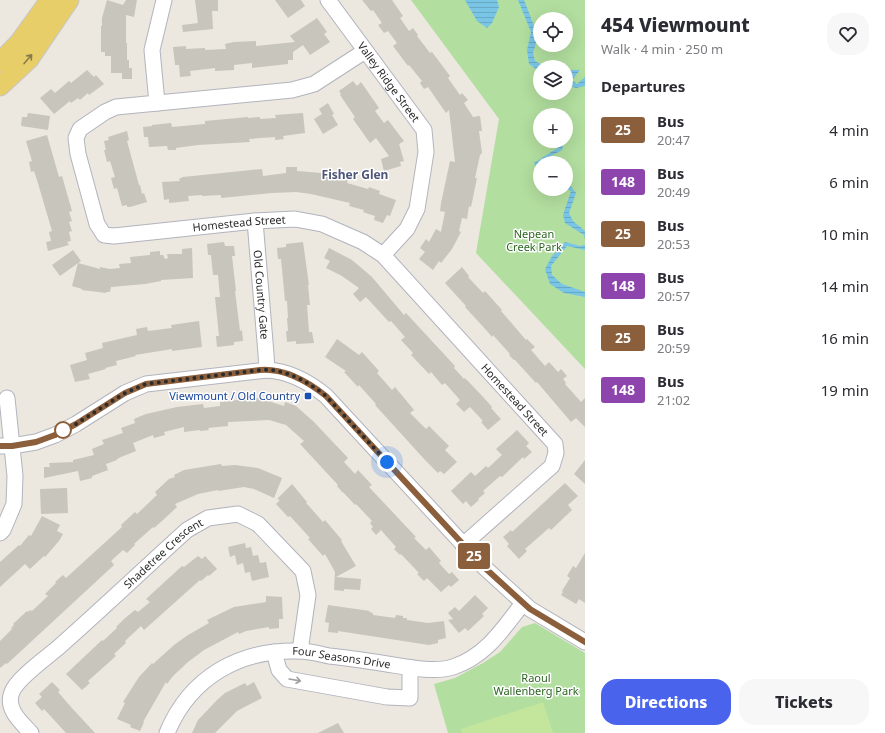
<!DOCTYPE html>
<meta charset="utf-8">
<style>
body{margin:0;font-family:"Noto Sans",sans-serif;background:#f7f7f7;color:#2b2b33;height:100vh;display:flex;flex-direction:column;font-size:15px;white-space:nowrap}
*{box-sizing:border-box;margin:0}
p{font-size:13px;color:#7c7c81}
.icon{flex:none;width:22px;height:22px;fill:none;stroke:currentColor;stroke-width:2;stroke-linecap:round;stroke-linejoin:round}
.map{position:relative;flex:1;overflow:hidden}
.side{display:flex;flex-direction:column;background:#fff;width:300px}
.side>*{flex:none}
.badge{padding:0 8px;border-radius:3px;font-size:14px;line-height:26px}
.buttons{position:absolute;left:533px;top:12px;display:grid;gap:8px}
.buttons a{display:grid;place-items:center;width:40px;height:40px;border-radius:50%;background:#fff;box-shadow:0 4px 16px #0002;font-size:20px}
.you{position:absolute;width:20px;height:20px;margin:-10px;border:3px solid #fff;border-radius:50%;background:#1a73e8;box-shadow:0 0 0 6px #1a73e833}
.map>.badge{position:absolute;translate:-50% -50%;box-shadow:0 0 0 2px #fff}
h2{padding:0 16px;font-size:15px;line-height:36px}
.round{display:grid;place-items:center;flex:none;width:42px;height:42px;border-radius:16px;background:#f7f7f7}
.summary{display:flex;align-items:center;justify-content:space-between;height:68px;padding:0 16px}
h1{font-size:19px;font-weight:800;line-height:30px}
.primary-button{display:flex;gap:8px;margin-top:auto;padding:8px 16px}
.primary-button a{flex:1;height:46px;border-radius:16px;background:#4a63ed;color:#fff;font-size:16px;font-weight:800;line-height:46px;text-align:center}
.primary-button a+a{background:#f7f7f7;color:#2b2b33}
ul{padding:0;list-style:none}
li{display:flex;align-items:center;gap:12px;height:52px;padding:0 16px}
li div{flex:1}
li b{display:block;font-size:15px}
li em{font-style:normal}
li .badge{min-width:44px;font-weight:700;text-align:center}
main{display:flex;flex:1;min-height:0}
.map>svg:first-child{display:block}
</style>
<main>
<div class="map">
<svg width="585" height="733" viewBox="0 0 585 733">
<defs>
<pattern id="water-rules" width="6" height="5" patternUnits="userSpaceOnUse"><rect width="6" height="5" fill="#79c5e6"/><path d="M0 2.5h6" fill="none" stroke="#69a9c5"/></pattern>
</defs>
<rect width="100%" height="100%" fill="#ece7df"/>
<path fill="#b2de9f" fill-rule="evenodd" d="M411 0H585V369L476 253 499 119ZM540 19H566V45H540ZM540 67H566V93H540ZM540 115H566V141H540ZM540 163H566V189H540Z
M535 623 585 653V733H448L434 684 455 678 483 663 500 652 522 627Z"/>
<path fill="#c3e59c" d="M543 702 553 733H462L461 729Z"/>
<path fill="url(#water-rules)" d="M465 0H497L499 7 492 23 487 28 477 21Z
M518 0H524L538 36 533 53 535 61 546 67H540V72L529 64 527 50 531 32Z
M566 70H580L572 80 577 84 585 77V86L576 88 569 86Z
M560 141H564L562 150 547 158 543 163H540V177L534 163 559 147Z
M566 180 576 193 569 213 573 221 585 231V239L584 235 565 223 563 215 571 191 566 189Z
M565 242 580 246 585 245V250L567 246 551 266 552 275 562 284 585 292V297L564 293 550 284 545 269 552 256Z"/>
<path fill="#c8c5bd" d="M107 0 123 5 126 0H137L134 17 126 15V43H127V60H129V68H132V79H122V73H111V56H105V52H101V26H102V18Z
M195 0H218V11H212L213 29 183 32 182 25 198 23Z
M275 0H301L305 6 288 18Z
M362 0H392L403 16 400 18 409 31 413 28 418 35 417 36 430 53 432 52 450 76 448 78 460 95 462 93 468 100 464 103 473 117 480 116 482 131H479L482 153 480 155 475 178H477L471 207 469 206 467 219 462 218 459 231 461 232 452 249 441 263 439 261 433 270 419 259 425 252 420 248 426 239 429 242 436 229 441 232 445 212 440 211 441 203 450 161 455 162 449 110 446 113 428 87 424 89 420 83 422 81 409 65 408 66 393 46 397 43 388 31 384 33 378 25 382 23 373 10 371 11Z
M317 18 327 32 324 34 330 42 310 55 303 45 293 52V60H288V64L252 68V63L234 65V70L215 71V68L190 71 191 76 180 77 179 65H175L173 47 186 46V49L205 48V50L226 49 225 44 234 42 256 41V46L295 42 290 36Z
M87 70 94 77 96 75 104 84 89 95 88 93 80 100 78 98 71 103 70 101 54 114 40 98 51 89 55 93 69 81 71 83Z
M353 81 357 86 361 82 379 108 375 111 384 123 388 120 404 141 399 144 404 161 400 162 401 166 384 171 381 159 389 156 376 138 370 143 353 119 355 117 340 95 341 94 339 91Z
M328 103 334 114 332 115 338 125 323 134 314 119 322 114 319 109Z
M28 113 50 116 48 130 21 126 22 117H27Z
M303 113 305 133 283 136 284 139 275 140V137L249 139 250 142 198 145 176 148V150H168L167 146 149 147 148 137H144L143 127 152 126V125L171 123 172 127 205 124V121L248 117V118L260 117V119L276 118 275 115Z
M127 131 129 140 127 141 139 185H140L142 194 144 193 147 202 130 207H127V205L122 206 117 188 114 189 111 178 115 177 110 161 107 162 104 150H106L104 141 109 140 108 137Z
M47 135 59 177 62 176 72 211 69 212 72 221 69 222 72 231 69 232 71 241 67 242 69 245 48 251 46 242 51 241 49 232 52 231 37 180 34 171 31 172 29 162 32 161 26 141Z
M286 167H297V171L322 173 323 170 348 179 347 183 368 189 369 187 380 191 379 194 396 200 390 216 387 215 383 223 374 220 375 216 363 212 364 210 349 206 350 203 311 194 296 192 272 193 221 198V195L202 196V195L188 196 189 201 169 203V199L164 200 162 182 180 181 179 179 183 177 262 169 263 176 286 173Z
M224 242 225 246H234L235 256H232L236 291H235L240 331 242 330 243 341 234 342V345L217 347 216 336H219L215 297H220L218 275H213L211 255H208L207 244Z
M303 242 309 285H308L310 305H307L309 332H312L314 343 296 344V341L287 342 286 331H288L287 318H288L287 301H285L281 259H278L277 248 286 247V244Z
M192 248 193 278 161 280V281L145 284 111 287 110 292H106V293L82 290V289L72 286 78 263 100 269V267L110 269 120 268 119 264 131 263 130 257 150 255V252L160 251V255H163L165 259 168 258 167 254H182V249Z
M329 248 352 260 372 277 404 315 406 313 455 366 454 368 464 379 465 378 485 399 492 407 491 408 501 419 488 430 481 422 483 421 470 407 464 412 456 404 460 400 445 383 442 385 431 372 429 374 411 355 413 353 401 340 405 337 391 321 389 322 366 297 360 302 353 294 359 288 342 276 326 268 330 261 324 258Z
M73 250 81 261 60 276 52 265Z
M462 267 469 276 468 277 483 293 485 291 502 310 501 311 526 340 527 339 535 347 531 350 545 366 549 362 558 372 561 369 567 376 563 379 566 383 565 384 581 402 585 398V427L576 418 571 422 537 382 536 383 515 360H514L509 355 510 354 493 335 492 337 487 331 465 307 466 306 445 283Z
M199 321 202 347 172 351V349L135 355 136 356 116 361 117 365 105 368 106 369 88 374 90 379 75 382 70 365 87 360 85 353 103 348 102 343 137 335 136 329 147 327 148 331 172 328 171 325Z
M337 339 359 355 362 352 379 371 377 373 392 390 395 387 414 410 410 413 426 429 429 426 449 446 445 450 457 462 444 474 440 471 438 473 425 460 375 405 376 404 359 385 358 387 344 372 346 371 325 357Z
M256 398H271V402L284 406 285 402 296 406 314 422 348 458 344 462 355 474 358 470 372 485 369 487 416 537 414 538 426 550 429 547 441 561 439 563 449 574 452 572 459 580 451 587 449 585 441 592 427 578 424 581 417 574 419 573 401 554 400 555 394 549 396 547 381 530 376 535 371 529 373 527 370 523 372 521 356 504 355 505 343 492V493L337 486 338 485 300 444 304 441 286 425 269 420 228 422V426L208 428 209 430 200 431V430L184 432V427L164 432 165 435 154 438 153 435 133 443 136 451 121 457 117 459V460L106 464 108 470 92 476V478L80 481 78 471 44 478V467H50L49 463 73 462V460L94 455 92 449 104 444 102 440 123 433 121 428 135 423 134 419 146 414 177 407 203 404 204 408 220 406V402Z
M517 430 529 443 526 446 532 452 524 459 523 457 502 477 500 476 483 491 485 493 478 499 479 500 471 507 466 501 463 504 451 491 471 472 475 476 486 466 488 468 502 455 496 449Z
M585 460V484L574 474Z
M221 464 222 466 235 465 258 468 282 478 274 498 254 489 244 487 218 491V490L198 494 175 504 177 507 163 520 154 528 153 527 134 544 135 545 127 553 123 550 111 561 114 565 7 664 6 663 0 668V641L12 629 11 628 14 625 13 624 27 611 28 612 30 610 32 611 48 596 45 594 56 583 55 582 63 575 66 578 122 527 121 525 135 512 137 514 157 495 155 492 169 479 175 477 174 475 184 470Z
M565 483 578 496 568 505 572 510 551 530 549 528 525 549 527 551 519 559 507 546 509 544 503 537 511 530 512 532Z
M292 484 307 502 306 503 309 506 323 522 325 520 342 540 341 541 356 566 336 577 361 579 360 590 344 589V591L334 590 335 572 325 554 323 556 308 539 310 538 290 516 288 517 276 504 280 500 277 499Z
M67 488 68 513 41 514 40 489Z
M42 516 60 525 57 531 63 534 59 541 45 557 44 556 30 569 25 564 0 587V562L19 545 20 546 29 535 31 536Z
M245 543 246 548 251 547 253 556 258 555 260 563 266 562 269 577 252 581 250 572 245 573 243 563 237 565 235 555 230 557 228 547Z
M585 553V603L579 599 576 604 561 595 563 592 562 591 570 578 567 576 573 566 576 568Z
M198 556 202 559 205 556 217 569 209 576 208 575 201 581 200 580 144 630 141 626 125 641 126 643 114 654 116 656 88 681 90 683 82 690 66 674 102 640 103 641 117 628 116 627 124 619 135 610 138 612 150 602 146 599 182 566 184 567Z
M475 595 488 608 482 614 484 616 468 631 465 628 459 633 448 620 453 619 448 613 455 607 459 611Z
M266 596 282 597 283 619H279V628L269 629V627L246 631 239 634 238 632 204 650 188 662 173 676 167 684 166 682 143 722H144L140 731 130 727 131 725 117 719 125 703 123 702 139 677 152 663 153 664 174 645 188 635 209 623 207 620 234 607 266 602Z
M328 605 370 611 369 612 373 613V615L395 618 396 615 403 616V618H407V620L428 623 444 621 446 638 438 640V643L429 645 338 631V633L328 632 329 623 325 622Z
M52 682 60 690 58 692 71 707 95 733H66L44 709 42 711 35 703 42 697 39 694Z
M254 682 262 698 237 711 215 733H192L198 720 218 699 225 693 245 683 247 686Z
M338 723 344 733H318Z"/>
<g fill="none" stroke-linecap="round" stroke-linejoin="round">
<defs>
<g id="minor">
<path id="s1" d="M328 0 424 130 426 152 417 209 407 229 383 255"/>
<path id="s2" d="M365 51 314 84 292 90 116 107 105 112 80 129 76 138 78 154 97 224 104 235 114 236 255 221 295 219 322 224 363 242 383 255 555 444 556 453 552 466 463 545"/>
<path d="M157 103 152 50 164 0"/>
<path id="s3" d="M255 221 266 354 267 370"/>
<path d="M0 446H12L36 442 55 435 76 424 125 393 146 384 267 370C289 371 309 382 326 396L485 568 530 609 585 642"/>
<path d="M0 533 3 530 14 504 15 476 7 398"/>
<path d="M274 652 279 670 287 679 387 697 410 698V668"/>
<path id="s4" d="M31 733C21 722 5 709 12 692 17 678 49 656 60 646 103 608 145 568 187 530L208 518 238 514 258 524 303 571 308 595 300 651"/>
<path id="s5" d="M167 733C190 677 240 649 299 651 309 651 320 654 329 656 349 658 368 661 387 664 406 667 434 673 453 667 486 656 503 629 523 603"/>
</g>
<path id="major" d="M0 62 19 43 50 0
M0 86 29 59 69 0"/>
</defs>
<use href="#minor" stroke="#b2b4be" stroke-width="17"/>
<use href="#major" stroke="#c8c8c8" stroke-width="21"/>
<use href="#minor" stroke="#fff" stroke-width="15"/>
<use href="#major" stroke="#e7ce69" stroke-width="19"/>
</g>
<defs><path id="oneway-shaft" d="M-6 0H5M1.5-3L5.5 0L1.5 3" fill="none" stroke-width="1.6" stroke-linecap="round" stroke-linejoin="round"/></defs>
<use stroke="#897c4a" href="#oneway-shaft" transform="translate(28 59) rotate(-49)"/>
<use stroke="#a0a0a0" href="#oneway-shaft" transform="translate(295 680) rotate(10)"/>
<g fill="none" stroke-linecap="round" stroke-linejoin="round">
<defs>
<path id="line" d="M0 446H12L36 442 55 435 76 424 125 393 146 384 260 370C284 368 307 381 326 396L485 568 530 609 585 642"/>
</defs>
<use href="#line" stroke="#fff" stroke-width="9"/>
<use href="#line" stroke="#8b5e3c" stroke-width="6"/>
<path stroke="#2b2b2b" stroke-width="4" stroke-dasharray="0 7.2" d="M63 430 76 424 125 393 146 384 260 370C284 368 307 381 326 396L387 462"/>
</g>
<rect fill="#1a4fb4" stroke="#fff" stroke-width="1.5" x="304" y="392" width="8" height="8" rx="2"/>
<circle fill="#fff" stroke="#8b5e3c" stroke-width="2" cx="63" cy="430" r="8"/>
<g text-anchor="middle" stroke-width="3" stroke-linejoin="round" paint-order="stroke">
<g font-size="11" fill="#2b2b2b" stroke="#fff">
<text dy="4" stroke="none"><textPath href="#s1" startOffset="102">Valley Ridge Street</textPath></text>
<text dy="4" stroke="none"><textPath href="#s2" startOffset="550">Homestead Street</textPath></text>
<text dy="4" stroke="none"><textPath href="#s3" startOffset="74">Old Country Gate</textPath></text>
<text dy="4" stroke="none"><textPath href="#s2" startOffset="898">Homestead Street</textPath></text>
<text dy="4" stroke="none"><textPath href="#s4" startOffset="254">Shadetree Crescent</textPath></text>
<text dy="4" stroke="none"><textPath href="#s5" startOffset="209">Four Seasons Drive</textPath></text>
</g>
<g font-size="11" fill="#2b6420" stroke="#fff">
<text x="534" y="238">Nepean<tspan x="534" dy="13">Creek Park</tspan></text>
<text x="536" y="682">Raoul<tspan x="536" dy="13">Wallenberg Park</tspan></text>
</g>
<g font-size="11" fill="#164399" stroke="#fff" text-anchor="end">
<text x="300" y="400">Viewmount / Old Country</text>
</g>
<g font-size="12" font-weight="bold" fill="#4f5579" stroke="#fff">
<text x="355" y="179">Fisher Glen</text>
</g>
</g>
</svg>
<div class="buttons">
<a><svg class="icon" aria-label="locate" viewBox="0 0 24 24"><circle cx="12" cy="12" r="6"/><path d="M12 2v4M12 18v4M2 12h4M18 12h4"/></svg></a>
<a><svg class="icon" aria-label="layers" viewBox="0 0 24 24"><path d="M12 4l9 5-9 5-9-5zM3 14l9 5 9-5"/></svg></a>
<a>+</a>
<a>−</a>
</div>
<div class="you" style="left:387px;top:462px"></div>
<b class="badge" style="left:474px;top:556px;background:#8b5e3c;color:#fff">25</b>
</div>
<section class="side">
<div class="summary"><div><h1>454 Viewmount</h1><p>Walk · 4 min · 250 m</p></div><a class="round"><svg class="icon" aria-label="heart" viewBox="0 0 24 24"><path d="M12 20l-8-8c-3-5 5-10 8-4 3-6 11-1 8 4z"/></svg></a></div>
<h2>Departures</h2>
<ul>
<li><span class="badge" style="background:#8b5e3c;color:#fff">25</span><div><b>Bus</b><p>20:47</p></div><em>4 min</em></li>
<li><span class="badge" style="background:#8e44ad;color:#fff">148</span><div><b>Bus</b><p>20:49</p></div><em>6 min</em></li>
<li><span class="badge" style="background:#8b5e3c;color:#fff">25</span><div><b>Bus</b><p>20:53</p></div><em>10 min</em></li>
<li><span class="badge" style="background:#8e44ad;color:#fff">148</span><div><b>Bus</b><p>20:57</p></div><em>14 min</em></li>
<li><span class="badge" style="background:#8b5e3c;color:#fff">25</span><div><b>Bus</b><p>20:59</p></div><em>16 min</em></li>
<li><span class="badge" style="background:#8e44ad;color:#fff">148</span><div><b>Bus</b><p>21:02</p></div><em>19 min</em></li>
</ul>
<div class="primary-button"><a>Directions</a><a>Tickets</a></div>
</section>
</main>
